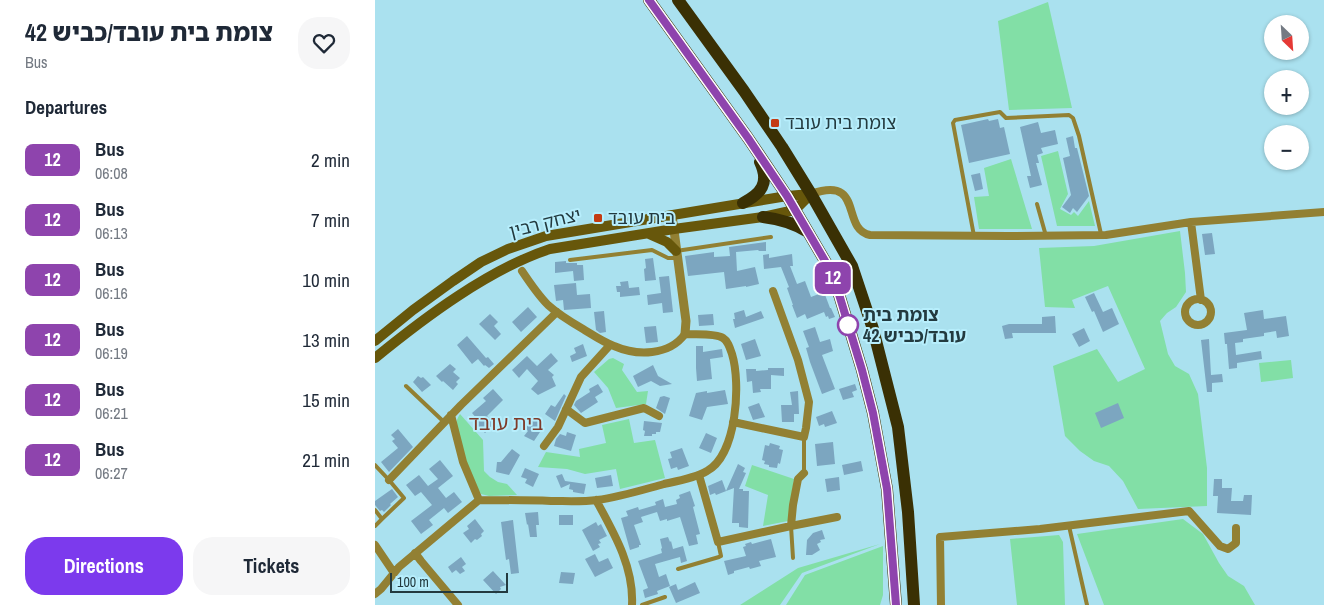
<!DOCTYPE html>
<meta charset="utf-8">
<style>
body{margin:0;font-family:"Archivo Narrow","Noto Sans Hebrew",sans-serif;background:#f6f6f7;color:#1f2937;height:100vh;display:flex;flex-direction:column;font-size:19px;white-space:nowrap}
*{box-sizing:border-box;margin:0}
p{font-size:16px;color:#747a83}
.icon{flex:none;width:28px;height:28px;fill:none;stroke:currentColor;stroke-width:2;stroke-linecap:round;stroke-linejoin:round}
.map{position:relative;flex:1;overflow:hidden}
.side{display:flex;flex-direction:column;background:#fff;width:375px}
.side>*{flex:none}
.badge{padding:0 10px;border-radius:8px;font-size:18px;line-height:32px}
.needle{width:32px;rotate:155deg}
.controls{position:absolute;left:889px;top:15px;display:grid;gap:10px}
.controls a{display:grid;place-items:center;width:45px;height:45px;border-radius:50%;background:#fff;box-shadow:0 1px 4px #0004;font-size:25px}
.scale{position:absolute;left:15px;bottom:12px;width:118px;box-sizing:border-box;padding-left:5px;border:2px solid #233a3f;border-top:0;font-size:14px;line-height:18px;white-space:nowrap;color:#233a3f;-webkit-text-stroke:4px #b7eefc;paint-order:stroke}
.map>.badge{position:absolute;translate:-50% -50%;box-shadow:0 0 0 2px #fff}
h2{padding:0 25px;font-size:19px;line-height:45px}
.round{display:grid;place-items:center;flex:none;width:52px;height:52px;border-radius:20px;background:#f6f6f7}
.head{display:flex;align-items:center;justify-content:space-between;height:85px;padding:0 25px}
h1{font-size:24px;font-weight:800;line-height:38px}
.button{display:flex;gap:10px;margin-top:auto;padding:10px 25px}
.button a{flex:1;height:58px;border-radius:20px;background:#7c3aed;color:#fff;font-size:20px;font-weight:800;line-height:58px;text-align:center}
.button a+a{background:#f6f6f7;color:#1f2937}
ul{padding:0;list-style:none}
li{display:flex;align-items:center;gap:15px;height:60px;padding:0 25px}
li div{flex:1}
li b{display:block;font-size:19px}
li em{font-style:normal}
li .badge{min-width:55px;font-weight:700;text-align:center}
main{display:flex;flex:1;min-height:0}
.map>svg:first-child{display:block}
</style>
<main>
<section class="side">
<div class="head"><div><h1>צומת בית עובד/כביש 42</h1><p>Bus</p></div><a class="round"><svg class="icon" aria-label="heart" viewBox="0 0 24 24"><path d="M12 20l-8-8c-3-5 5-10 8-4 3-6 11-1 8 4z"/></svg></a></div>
<h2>Departures</h2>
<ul>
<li><span class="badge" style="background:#8e44ad;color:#fff">12</span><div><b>Bus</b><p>06:08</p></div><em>2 min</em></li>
<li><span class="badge" style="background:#8e44ad;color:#fff">12</span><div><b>Bus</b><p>06:13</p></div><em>7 min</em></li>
<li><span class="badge" style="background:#8e44ad;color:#fff">12</span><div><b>Bus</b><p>06:16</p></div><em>10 min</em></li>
<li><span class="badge" style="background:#8e44ad;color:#fff">12</span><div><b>Bus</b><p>06:19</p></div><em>13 min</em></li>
<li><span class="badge" style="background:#8e44ad;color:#fff">12</span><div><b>Bus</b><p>06:21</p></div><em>15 min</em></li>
<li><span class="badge" style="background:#8e44ad;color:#fff">12</span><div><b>Bus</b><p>06:27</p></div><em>21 min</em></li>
</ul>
<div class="button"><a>Directions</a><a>Tickets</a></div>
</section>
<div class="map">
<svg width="949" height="605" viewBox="0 0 949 605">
<rect width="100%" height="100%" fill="#aae1ef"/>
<path fill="#82dfa6" d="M673 2 697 108 634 110 623 21Z
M683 151 693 194 685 209 696 215 699 212 703 216 714 201 720 226H682L666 156Z
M636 159 657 229H604L599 197 614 196 609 168Z
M805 231 810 273 811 292 801 307 792 313 785 321 793 354 800 366 814 374 823 394 832 468V506L763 509 748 481 734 466 719 461 705 451 690 436 678 366 722 349 743 382 770 369 733 286 697 300 700 308 670 307 664 248 719 246Z
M238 358 249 364 247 370 262 392 273 391 271 404 241 408 233 388 219 372 234 359Z
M916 360 918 378 886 382 884 363Z
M85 414 108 440 109 471 115 477 123 482 132 484 142 495 114 496 106 494C97 480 82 442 81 425 81 421 83 417 85 414Z
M254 419 259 443 280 440 290 478 245 489 241 469 210 474 192 469 163 467 171 452 205 457 204 449 231 443 227 425Z
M377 465 419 479 413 521 388 526 393 495 370 486Z
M808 519 828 534 844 563 853 576 869 586 880 605H729L702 534Z
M684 535 688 542 690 605H642L635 539Z
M505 544 427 573 405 605H365L423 568Z
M508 546V595L505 605H411L430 575Z"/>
<path fill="#7ca6c0" d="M613 119 614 121 623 119 625 128 629 127 635 154 594 163 586 125Z
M663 122 666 133 680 130 683 144 666 148 668 153 662 155 664 163H661L667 185 655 188 652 176H656L645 127Z
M698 136 700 148H702L714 196 702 212 698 208 695 213 687 207 696 195 688 158 695 156 691 138Z
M605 173 608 189 600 191 596 175Z
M837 233 840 254 830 255 827 234Z
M391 242V251H384L383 250 361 252 362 271 380 267 384 284 371 287V286L351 289 349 272 313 276 310 256 339 252V257L355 256 354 247Z
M394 254V258L417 254 418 266H415L422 284 430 281 436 297 449 292 455 308H456L460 317 454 319 453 316 451 317 449 312 432 319 430 314 422 318 417 305H418L412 288 414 287 406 267 389 269 388 255Z
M278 258 281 280 270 281 269 269 271 268 270 259Z
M191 261V263H202V265H208L209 280 199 281 198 271 180 273V262Z
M294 276 298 312 288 313 287 303 273 305 272 295 286 293 284 277Z
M253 281 254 288 264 287 265 295 245 297V292H242L241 286H246L245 282Z
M201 283 202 295 215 294 216 308 189 310 188 300 181 301 179 285Z
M719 293 728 312 737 308 744 324 728 332 719 311 717 312 710 297Z
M153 307 162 317 146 332 137 322Z
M369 310 371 317 386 311 389 318 360 328 358 319H360L359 313Z
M888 310 889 319 911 316 914 336 902 338 901 331 889 333V336L868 339V342L860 343 861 355 886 351 887 359 862 363V368L854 369 852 344H850L849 333 872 330 869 313Z
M229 311 231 332 225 333 221 330 219 312Z
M115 314 123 322 119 326 126 334 120 340 104 324Z
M338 314 339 325 324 326 323 315Z
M680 316 681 333H637L638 338 630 339 627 326 634 324H667V317Z
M281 326 283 342 271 343 269 327Z
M440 327 445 342 455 339 458 351 447 355 460 389 447 394 435 362 431 348 434 347 428 331Z
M709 328 715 341 704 347 697 334Z
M92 336 111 358 113 357 119 364 114 368 110 365 109 366 103 359 97 364 82 345Z
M380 339 386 356 371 360 366 344Z
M834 339 836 375 847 374 848 382 837 383V392H832L826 340Z
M208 344 212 356 197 362 195 356 201 353 199 348Z
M321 346H328V352L347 349 348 357 335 359 337 379 322 381 321 368Z
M176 353 183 361 173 370 179 375 177 377 181 386 163 395 156 389 163 381 152 369 144 378 137 370 152 356 162 366Z
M75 364 81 369 78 372 85 378 81 382 83 384 78 390 68 381 67 382 61 376Z
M278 365 283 376 297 384 285 386 276 381 263 387 258 376Z
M393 368H409V376L396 375V389H385L386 392 378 393 377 381 372 382 371 369H381V371L393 370Z
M43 376 46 378 48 377 56 385 47 392 38 382Z
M223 384 228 392 220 397 223 402 206 413 199 405 201 401 215 392 214 389Z
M480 384 482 390 477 392 479 397 468 400 464 389Z
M118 389 128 400 112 416 120 424 110 433 99 422 102 419 97 413 111 401 108 398Z
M350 390 353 404 332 407 327 420 314 416 321 393 332 391V393Z
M423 391 424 414H419V422H407L406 405H417L415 392Z
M189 394 191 396 180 421 170 414 176 405 180 407Z
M289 396 295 398 290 414 281 408 285 397Z
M384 403 390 417 378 420 373 407Z
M743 403 749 418 726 428 720 413Z
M457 411 462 423 450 427 449 424 444 426 441 417Z
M157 416 167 424 162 430 165 432 159 441 149 436 153 431 149 427Z
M269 421 287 423 285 432H281V434H277V436H269L270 431 268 430Z
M23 429 38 447 14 472 6 462 23 448 17 441 20 439 16 435Z
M192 432 201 435 196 451 179 446 181 439 185 434 191 436Z
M331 433 342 438 336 453 324 448Z
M458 442 460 464 442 466 440 444Z
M395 443 405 446 404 449 408 450 405 464 403 463 402 468 394 467V465L389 464 390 461 387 460 390 445 394 446Z
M307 448 314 466 303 470 302 467 296 469 293 459 297 458 295 452Z
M137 449 145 455 134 475 121 472 122 462H126Z
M65 460 78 476 63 488 71 498 79 492 87 502 73 513 69 508 54 520 58 525 46 534 36 521 57 505 46 492 40 496 31 485 44 475 53 486 63 479 54 469Z
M486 461 488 471 469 475 467 465Z
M363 464 370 468 368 472 371 473 364 489H368V491H374L373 528 364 527V523H357L359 488 341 495 340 493 335 495 333 486 347 480 351 491Z
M150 468 164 474 158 487 150 483 152 479 146 477Z
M187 474 190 481 211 484 209 494 198 492V490L194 489 195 484 186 488 181 476Z
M236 475 238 486 222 488 220 478Z
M464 477 465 490 452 492 450 479Z
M839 479H847V488H857L856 501H868L869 495H877L876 515 842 513 843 496H838Z
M17 489 23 497 15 504 16 505 9 512 7 510 5 511 0 505V501Z
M315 491 320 506 318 507 325 534 321 535 323 544 314 546 305 517 292 521V519L285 521 282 512 266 517 268 522 259 525 266 545H264V547L255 550 246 518 253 516 251 511 263 507 264 510 281 505 280 502 288 499 290 507 302 504 301 500 305 498 304 495Z
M163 512 164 525H161L162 537H155L153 524 152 525 150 513Z
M184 515H198V525H184Z
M100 519 109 531 106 534 107 536 102 540 100 539 96 543 88 533 94 529 92 526Z
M138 520 144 573 136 574 134 559 131 560 126 522Z
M221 522 223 526 226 524 232 536 224 540 226 543 223 544 225 547 218 551 207 530Z
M447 530 450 539 445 540 446 542 442 544 445 550 437 555H431L432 540 438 533Z
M293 537 295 542 296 541 298 549 308 546 312 561 306 563 305 557 280 564 284 577 291 574 295 586 282 591 283 594 270 598 268 590 273 588 263 561 287 553 286 549 287 548 285 539Z
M396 539 401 557 384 561 386 566 375 569 374 567 359 571V573L353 575 349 561 371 556 368 547 371 546 370 544 376 542 377 544Z
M220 554 224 562 233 558 238 568 220 577 210 559Z
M86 557 91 564 87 567 90 571 85 574 81 570 77 573 73 567Z
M118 571 131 585 125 587 126 589 121 594 108 580Z
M186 572 200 573 198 584 184 583Z
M320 582 325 593 301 603 294 587 301 584 303 590Z"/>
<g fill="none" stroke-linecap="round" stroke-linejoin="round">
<path stroke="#928033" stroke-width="4" d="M662 204 671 236
M599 236 578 123 580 120 625 112 631 118 694 115 698 118 704 136 726 234
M301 251 396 237
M195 260 277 250 293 258H302
M31 386 69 422
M0 465 14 480 29 498 7 519 0 510
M429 472V437
M0 526 7 519
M416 526 418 558
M694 526 712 605
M303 569 344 557 346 556 343 542
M267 605 290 597"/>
<path stroke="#928033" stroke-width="8" d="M436 194C490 175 465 229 495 235L633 236 731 235 816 222 949 212
M816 222 826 300
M810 312a13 13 0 1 1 26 0a13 13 0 1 1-26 0Z
M191 409 210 423 269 408 284 416
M76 415 88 462 104 500
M358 422 429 437 431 428 434 402 423 360 398 291
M169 446 183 427 206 377 235 345
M324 475 343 542 416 526 462 517
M14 480 86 405 182 312
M221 500C239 533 259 567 257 605
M416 526 418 505 423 479 429 473
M0 545 19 573
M40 553 46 561 83 605
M0 594 6 589 24 567 104 500C128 500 152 500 176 501 191 501 207 502 222 500 245 497 267 490 289 484 303 481 320 478 332 471 362 455 366 383 357 354 355 348 353 341 348 338 340 333 320 335 310 334 294 356 262 356 239 346 228 342 218 335 208 329 196 322 184 315 173 305 163 295 155 283 147 271
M566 605 565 537 665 529 814 511 845 546 853 549 861 543V528"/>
<path stroke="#928033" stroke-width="9" d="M297 215 311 321 310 334"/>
<path stroke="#67570b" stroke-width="10" d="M274 234 292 242 301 251
M0 341 38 310 78 281 106 262 133 249 171 236 412 196 436 194
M0 358C27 336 54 315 83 296 112 277 141 260 175 249L299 229 388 217 406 213 420 210 436 194"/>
<path stroke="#3a3004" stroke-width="12" d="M274 0 373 138 412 196 453 266 463 291 487 370 498 413 512 489 521 605
M303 0 369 91 407 147 436 194 477 266 498 329 523 427 533 512 539 605
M368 203C386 194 395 183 385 162
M388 217C405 219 419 223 433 232"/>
</g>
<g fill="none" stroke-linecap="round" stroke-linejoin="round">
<defs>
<path id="line" d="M274 0 373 138 412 196 453 266 463 291 487 370 498 413 512 489 521 605"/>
</defs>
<use href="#line" stroke="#fff" stroke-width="11"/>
<use href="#line" stroke="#8e44ad" stroke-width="8"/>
</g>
<g fill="#c43b12" stroke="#b7eefc" stroke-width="2">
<rect x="395" y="118" width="10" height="10" rx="2.5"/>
<rect x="218" y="213" width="10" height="10" rx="2.5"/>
</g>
<circle fill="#fff" stroke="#8e44ad" stroke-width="2.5" cx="473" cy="325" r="10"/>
<g text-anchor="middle" stroke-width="4" stroke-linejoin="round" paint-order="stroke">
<g font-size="18" fill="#233a3f" stroke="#b7eefc" text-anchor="start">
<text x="410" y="129">צומת בית עובד</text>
<text x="233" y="224">בית עובד</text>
</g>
<g font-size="18" fill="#233a3f" stroke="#b7eefc">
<text transform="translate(170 223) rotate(-14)" y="6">יצחק רבין</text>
</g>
<g font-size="18" font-weight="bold" fill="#233a3f" stroke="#b7eefc" text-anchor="start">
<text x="488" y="321">צומת בית<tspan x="488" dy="21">עובד/כביש 42</tspan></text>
</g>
<g font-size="20" fill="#7f3a28" stroke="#b7eefc">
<text x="131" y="430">בית עובד</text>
</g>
</g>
</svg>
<div class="controls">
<a><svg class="needle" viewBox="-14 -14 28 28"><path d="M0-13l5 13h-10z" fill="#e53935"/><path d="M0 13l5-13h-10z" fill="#747a83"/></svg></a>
<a>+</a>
<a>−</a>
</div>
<div class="scale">100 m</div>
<b class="badge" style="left:458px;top:278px;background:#8e44ad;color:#fff">12</b>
</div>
</main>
